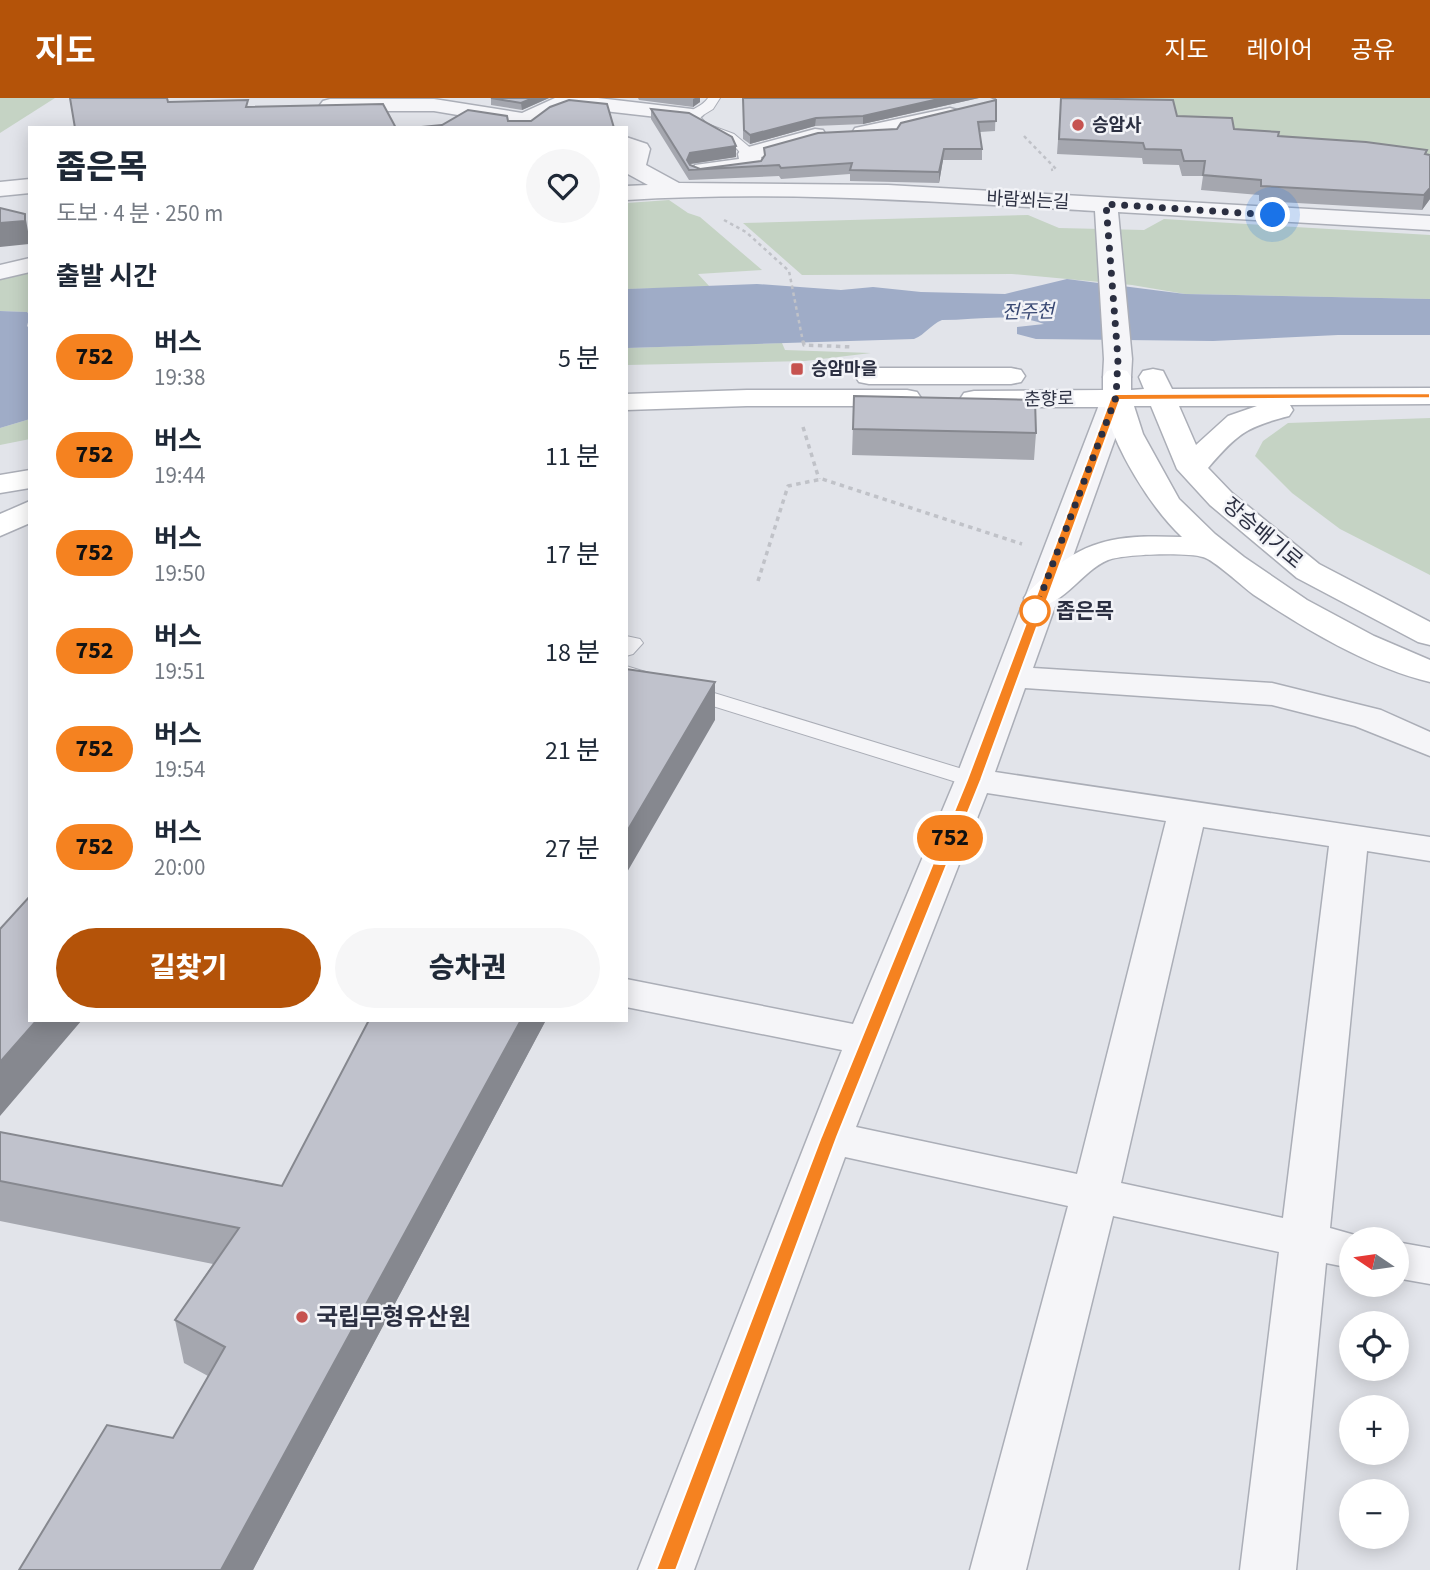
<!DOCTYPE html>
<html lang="ko">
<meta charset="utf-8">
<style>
body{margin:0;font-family:"Source Sans 3","Noto Sans KR",sans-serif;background:#f6f6f7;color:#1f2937;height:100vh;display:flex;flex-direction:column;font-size:26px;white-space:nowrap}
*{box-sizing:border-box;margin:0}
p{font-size:23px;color:#747a83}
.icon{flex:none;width:38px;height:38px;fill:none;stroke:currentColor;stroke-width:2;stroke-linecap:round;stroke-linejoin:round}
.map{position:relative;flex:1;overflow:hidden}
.side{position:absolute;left:28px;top:28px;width:600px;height:896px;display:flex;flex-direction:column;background:#fff;border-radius:0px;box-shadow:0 4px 18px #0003}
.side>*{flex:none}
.badge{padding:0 14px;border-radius:23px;font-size:24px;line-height:46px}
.needle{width:46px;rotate:283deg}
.buttons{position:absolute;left:1339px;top:1129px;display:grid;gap:14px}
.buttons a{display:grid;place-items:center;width:70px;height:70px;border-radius:50%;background:#fff;box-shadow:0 4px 18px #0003;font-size:35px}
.you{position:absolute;width:35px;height:35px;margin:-18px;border:5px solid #fff;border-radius:50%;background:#1a73e8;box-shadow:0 0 0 10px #1a73e833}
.map>.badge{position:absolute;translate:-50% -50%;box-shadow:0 0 0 4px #fff}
h2{padding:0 28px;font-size:26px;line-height:63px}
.round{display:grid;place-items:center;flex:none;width:74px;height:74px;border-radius:37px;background:#f6f6f7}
.overview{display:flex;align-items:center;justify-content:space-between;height:119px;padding:0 28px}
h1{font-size:33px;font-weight:800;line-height:52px}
.primary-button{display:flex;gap:14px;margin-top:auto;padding:14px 28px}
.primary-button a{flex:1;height:80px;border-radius:42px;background:#b45309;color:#fff;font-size:28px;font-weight:800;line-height:80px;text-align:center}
.primary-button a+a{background:#f6f6f7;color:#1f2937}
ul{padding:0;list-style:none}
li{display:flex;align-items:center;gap:21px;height:98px;padding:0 28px}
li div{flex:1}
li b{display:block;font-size:26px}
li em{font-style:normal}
li .badge{min-width:77px;font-weight:700;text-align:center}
header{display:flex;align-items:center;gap:42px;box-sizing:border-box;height:98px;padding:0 35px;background:#b45309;color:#fff}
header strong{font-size:33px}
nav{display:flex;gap:38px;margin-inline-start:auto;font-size:24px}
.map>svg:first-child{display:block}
</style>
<header>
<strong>지도</strong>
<nav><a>지도</a><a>레이어</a><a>공유</a></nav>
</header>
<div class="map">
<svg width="1430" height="1472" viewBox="0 0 1430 1472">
<rect width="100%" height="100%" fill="#e2e4ea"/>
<path fill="#c5d3c4" d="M0 0H55L0 35Z
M1073 0H1430V70Z
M669 102 688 115 700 119 762 172 698 176 710 189 627 191V105Z
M1028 117 1059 130 1144 132 1164 121 1430 137V201L1185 196 1132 187 1012 176 802 177 743 125Z
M30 172V217L27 214 0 213V178Z
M782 245 785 252 871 255 805 263 627 267V250Z
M1430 320V477L1340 431 1292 395 1255 358 1263 343 1288 325Z
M30 321V341L0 347V330Z"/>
<path fill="#9facc7" d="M1067 181 1185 196 1430 201V237H1338L1213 243 1036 241 1017 236V229L1044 226C1012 214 975 222 942 222 930 227 926 236 914 241L627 250V191L757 186 841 192 873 189 921 194 1005 196Z
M0 213 27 214 30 217 27 228 30 231V321L0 330Z"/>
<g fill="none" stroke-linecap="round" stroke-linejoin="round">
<defs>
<path id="lane" d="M708 0H720L713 11 700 19 707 26 734 36 754 53V59H744C738 52 732 44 723 40 708 32 696 33 686 17 692 10 702 9 708 0Z
M626 538 640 541 643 545 633 556 626 558Z
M626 568 982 677 985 682 982 687H966L626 581Z"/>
<path id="street" d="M555 0H598L692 11 699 13 703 17 699 21 692 23 569 9 549 16 531 30H509L512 26 434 13H330L323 11 320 7 323 3 330 1H434L522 15Z
M950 10 957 12 961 16 957 20 863 41 855 40 852 35 855 30Z
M815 31 823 32 826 37 823 42 761 59 763 66 760 71 703 79 695 77 692 72 695 67 739 61 738 56 741 51Z
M626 39 647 46 650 51 646 67 679 85 888 87 1430 118V132L1118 114 1132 261 1131 279 1127 285 1117 287 1107 285 1103 279 1104 261 1095 113C939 104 782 92 626 102V88L648 87 626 75Z
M30 81V95L0 98V84Z
M30 160V174L0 181V167Z
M1116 291 1126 293 1130 299 1033 570 1272 585 1381 612 1430 634V658L1355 628 1272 607 1025 590 995 674 1430 739V763L1367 753 1330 1130 1369 1141H1351V1170L1326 1165 1296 1472H1240L1279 1154 1113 1118 1026 1472H970L1068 1108 845 1059 694 1472H638L842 952 626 909V881L853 926 955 682 1102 299 1106 293ZM987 695 1166 723 1077 1076 856 1029ZM1203 729 1329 748 1283 1120 1121 1085Z
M1396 1144 1430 1150V1186L1396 1180Z"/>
<path id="secondary" d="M869 270H1011L1021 272 1025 278 1021 284 1011 286H869L859 284 855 278 859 272Z
M1117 271 1127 273 1131 279V292L1144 291 1139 279 1143 273 1153 271 1163 273 1172 291 1430 290V306L1290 307 1293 312 1289 318C1246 329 1237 336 1208 370L1232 395 1319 466 1430 524V547L1418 544 1297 480 1210 407 1177 371 1151 308H1134L1143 336 1179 401 1215 436 1244 459 1307 502 1374 538 1430 562V584C1368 569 1307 532 1254 497 1243 489 1213 461 1203 459 1187 454 1123 456 1108 462 1079 474 1061 515 1028 507L1024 500C1030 491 1039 484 1047 476 1089 438 1128 437 1182 439 1151 410 1114 350 1105 309H974L964 307 960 301 964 295 974 293 1103 292V279L1107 273ZM1179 308H1257L1228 318 1196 347Z
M747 292H907L917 294 921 300 917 306 907 308H747L626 312V296Z
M30 372V390L0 395V377Z
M30 403V425L0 438V416Z"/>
</defs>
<use href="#lane" stroke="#abaeb7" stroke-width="2"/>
<use href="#street" stroke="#abaeb7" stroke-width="3"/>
<use href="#secondary" stroke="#abaeb7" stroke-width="3"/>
<path stroke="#c0c2c8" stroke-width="2.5" stroke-dasharray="3.5 3.5" stroke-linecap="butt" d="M1024 38 1056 71 1051 72
M724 122 746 134 789 173 803 244"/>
<path stroke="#c0c2c8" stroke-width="3.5" stroke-dasharray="4.5 4.5" stroke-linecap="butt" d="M803 243 804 247 853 249
M811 266 838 263
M803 329 819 381
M758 483 788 388 822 381 1022 446"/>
<use href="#lane" fill="#f5f5f8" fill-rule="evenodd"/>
<use href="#street" fill="#f5f5f8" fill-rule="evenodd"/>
<use href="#secondary" fill="#fff" fill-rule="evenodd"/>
</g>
<path fill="#a5a7af" d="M491 0H549L522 12 491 7Z
M638 0H700V4L693 9 639 2Z
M743 0H979L863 26 815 28 750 46 743 41Z
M990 0H996L995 33 980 34 982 51V62H943L939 85 850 83V76L781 81 779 78 689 82 651 21V11L736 48V59L690 66 689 67 700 71 761 63 764 58V50L897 31 995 2Z
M1061 0 1177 18 1234 31 1278 38 1427 52 1426 56 1430 101 1422 112 1259 103V97L1201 92 1203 78H1182L1179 67 1143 66 1142 60 1057 56Z
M854 298 1036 335 1034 362 852 357Z
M369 922H546L253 1472 173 1340 208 1278 184 1265 175 1222 213 1166 0 1123V1034L282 1088Z"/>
<path fill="#86888f" d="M533 0H549L522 12 521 5Z
M695 0H700V4L693 9V1Z
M943 0H979L863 26V18Z
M816 20 815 28 750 46V37Z
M736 48V59L690 66 688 70 687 62 690 55Z
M944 51 943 62 939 85V74Z
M1430 90V101L1422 112 1424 97Z
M25 116 29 139V146L0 149V125Z
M715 584V622L626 776V735Z
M37 922H82L0 1018V964Z
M521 922H546L253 1472H221Z"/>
<path fill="#c0c2cc" stroke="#86888f" stroke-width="2" d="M70 0H167L168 4 248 2 246 9 383 6 396 30H75Z
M491 0H533L521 5Z
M743 0H943L863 18 816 20 750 37 744 32Z
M1061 0 1173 2 1177 18 1232 20 1234 31 1279 34 1278 38 1366 44 1427 52 1425 56 1430 57V90L1424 97 1261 88V82L1203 77 1205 63H1184L1181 52 1145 51 1143 45 1059 41Z
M569 2 607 6 614 30H411L442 27 468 12 507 18 508 23H531L550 9Z
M996 2V23L978 24 982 51H944L939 74 850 72 852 65 781 70 779 67 689 72 651 11 689 15 732 39 736 48 690 55 687 62 690 67 700 71 761 63 765 57 764 50 818 35 897 31 901 25Z
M0 110 25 116V123L0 125Z
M854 298 1035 302 1036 335 853 331Z
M626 571 715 584 626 735Z
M30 798V922H37L0 964V831Z
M369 922H521L221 1472H19L107 1327 173 1340 225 1249 175 1222 239 1130 0 1083V1034L282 1088Z"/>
<path fill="#f58220" stroke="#fff" stroke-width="2" d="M1430 295V300L1120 302 981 682 837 1039 676 1472H656L821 1039 967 682 1111 299 1116 296Z"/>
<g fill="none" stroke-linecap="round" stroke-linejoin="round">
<path stroke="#2b2f41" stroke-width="7" stroke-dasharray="0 12.6" d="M1035 513 1116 299 1118 261 1106 106 1273 117"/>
</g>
<g fill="#c6524f" stroke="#f2f3f7" stroke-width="2.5">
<circle cx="1078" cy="27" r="7"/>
<rect x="790" y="264" width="14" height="14" rx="3.5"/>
<circle cx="302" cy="1219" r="7"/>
</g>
<circle fill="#fff" stroke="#f58220" stroke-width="3.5" cx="1035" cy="513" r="14"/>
<g text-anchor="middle" stroke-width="5" stroke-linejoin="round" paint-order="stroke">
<g font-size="18" font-weight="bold" fill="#2b2f41" stroke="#f2f3f7" text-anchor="start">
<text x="1092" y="33">승암사</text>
<text x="811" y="277">승암마을</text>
</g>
<g font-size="18" fill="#2b2f41" stroke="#f2f3f7">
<text transform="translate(1028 102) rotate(3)" y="6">바람쐬는길</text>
<text transform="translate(1049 301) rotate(-1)" y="6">춘향로</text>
</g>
<g font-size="19" font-style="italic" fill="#374772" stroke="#f2f3f7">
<text transform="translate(1028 213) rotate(-1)" y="7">전주천</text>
</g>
<g font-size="21" fill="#2b2f41" stroke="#f2f3f7">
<text transform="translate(1263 435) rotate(40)" y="7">장승배기로</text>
</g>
<g font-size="21" font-weight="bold" fill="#2b2f41" stroke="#f2f3f7" text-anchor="start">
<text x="1056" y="520">좁은목</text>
</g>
<g font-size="24" font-weight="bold" fill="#2b2f41" stroke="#f2f3f7" text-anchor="start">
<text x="316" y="1227">국립무형유산원</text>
</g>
</g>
</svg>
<div class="buttons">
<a><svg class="needle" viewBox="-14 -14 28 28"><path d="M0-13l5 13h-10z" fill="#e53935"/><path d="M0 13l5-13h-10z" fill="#747a83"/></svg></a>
<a><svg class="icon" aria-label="locate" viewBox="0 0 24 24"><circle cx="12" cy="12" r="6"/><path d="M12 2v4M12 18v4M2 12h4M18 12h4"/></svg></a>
<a>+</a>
<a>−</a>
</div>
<div class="you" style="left:1273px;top:117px"></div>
<b class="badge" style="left:950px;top:740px;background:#f58220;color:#111">752</b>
<section class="side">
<div class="overview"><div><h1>좁은목</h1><p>도보 · 4 분 · 250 m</p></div><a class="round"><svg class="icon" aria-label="heart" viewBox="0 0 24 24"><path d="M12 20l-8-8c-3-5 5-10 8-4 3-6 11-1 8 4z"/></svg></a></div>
<h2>출발 시간</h2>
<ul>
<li><span class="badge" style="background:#f58220;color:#111">752</span><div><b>버스</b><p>19:38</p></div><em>5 분</em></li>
<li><span class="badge" style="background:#f58220;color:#111">752</span><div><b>버스</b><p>19:44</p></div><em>11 분</em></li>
<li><span class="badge" style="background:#f58220;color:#111">752</span><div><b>버스</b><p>19:50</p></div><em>17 분</em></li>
<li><span class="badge" style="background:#f58220;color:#111">752</span><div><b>버스</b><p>19:51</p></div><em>18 분</em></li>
<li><span class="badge" style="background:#f58220;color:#111">752</span><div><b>버스</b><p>19:54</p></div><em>21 분</em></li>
<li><span class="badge" style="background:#f58220;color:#111">752</span><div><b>버스</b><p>20:00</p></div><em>27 분</em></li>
</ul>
<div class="primary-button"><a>길찾기</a><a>승차권</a></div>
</section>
</div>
